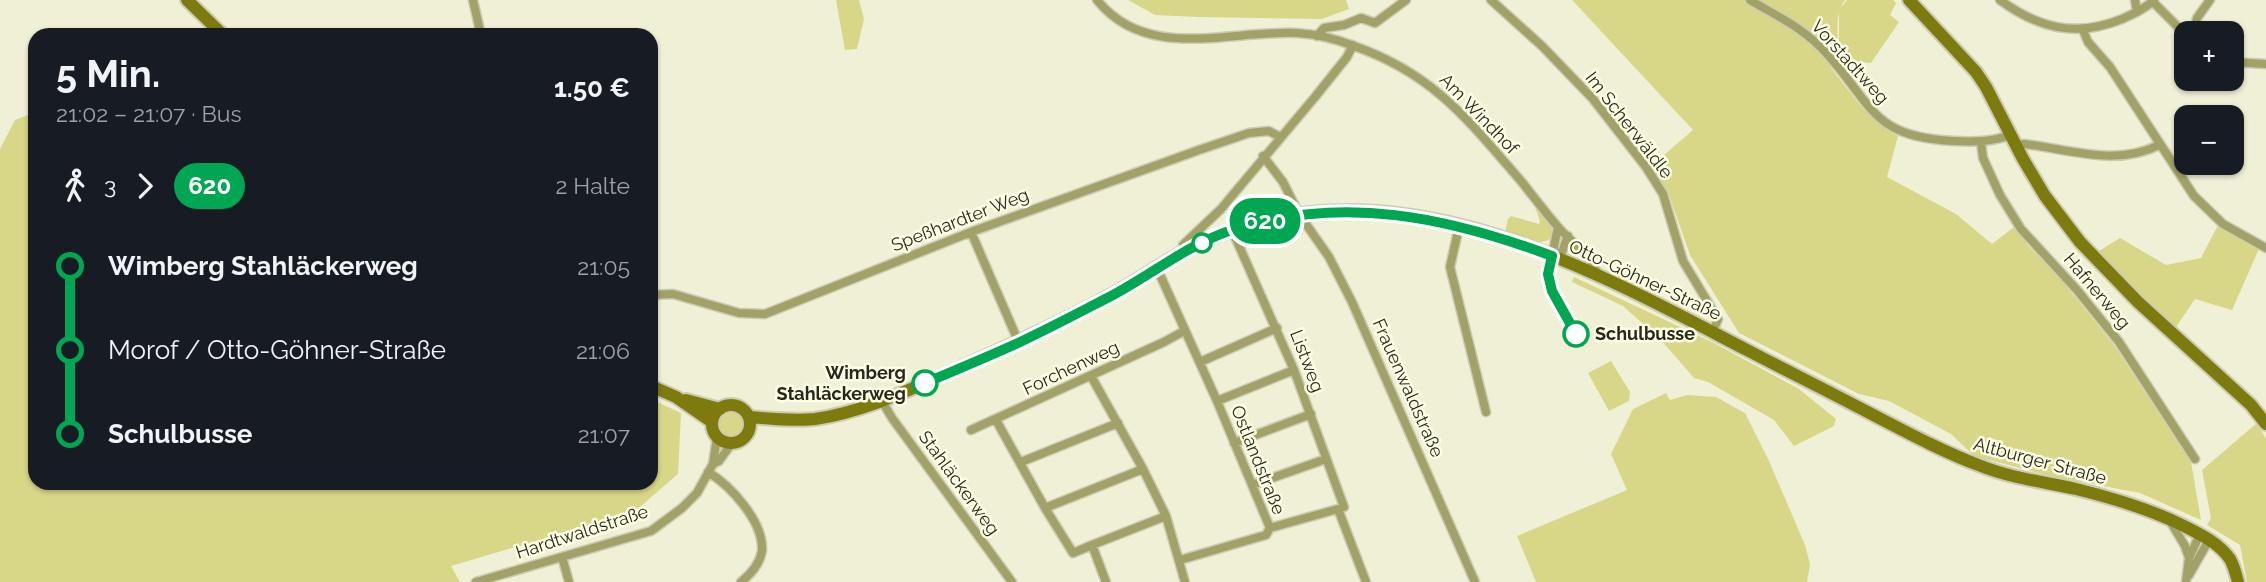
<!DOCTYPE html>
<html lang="de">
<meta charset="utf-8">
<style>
body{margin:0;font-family:Raleway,sans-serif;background:#20242c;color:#f1f3f6;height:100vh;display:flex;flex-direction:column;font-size:26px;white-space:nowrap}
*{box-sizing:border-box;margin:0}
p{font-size:23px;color:#9ea1a6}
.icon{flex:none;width:38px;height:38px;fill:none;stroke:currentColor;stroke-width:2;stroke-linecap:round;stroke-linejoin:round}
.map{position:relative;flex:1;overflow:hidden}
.panel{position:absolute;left:28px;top:28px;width:630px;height:462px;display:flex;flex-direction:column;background:#171b24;border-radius:21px;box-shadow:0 2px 5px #0004}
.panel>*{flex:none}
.badge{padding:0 14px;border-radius:23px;font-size:24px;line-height:46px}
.fabs{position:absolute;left:2174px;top:21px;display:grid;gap:14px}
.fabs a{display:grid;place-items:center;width:70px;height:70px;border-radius:14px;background:#171b24;box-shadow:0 2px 5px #0004;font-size:35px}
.map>.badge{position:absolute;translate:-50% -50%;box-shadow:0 0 0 4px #fff}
.legs{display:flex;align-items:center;gap:10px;height:77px;padding:0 28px;font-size:23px}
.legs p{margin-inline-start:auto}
.overview{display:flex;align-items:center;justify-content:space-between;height:119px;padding:0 28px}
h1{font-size:38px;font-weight:700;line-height:52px}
ul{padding:0 28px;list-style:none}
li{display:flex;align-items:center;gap:24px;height:84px;font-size:26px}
li i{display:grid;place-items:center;width:10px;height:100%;margin:0 9px;background:currentColor}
li i::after{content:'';width:18px;height:18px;margin:-9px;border:5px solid;border-radius:50%;background:#171b24}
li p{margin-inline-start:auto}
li:first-child i{background:linear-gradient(#0000 50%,currentColor 0)}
li:last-child i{background:linear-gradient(currentColor 50%,#0000 0)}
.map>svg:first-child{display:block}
</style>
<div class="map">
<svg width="2266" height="582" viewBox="0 0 2266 582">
<rect width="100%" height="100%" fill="#f0f0d6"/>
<path fill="#d8d788" d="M836 0H859L864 19 857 49 845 50Z
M1128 0H1346L1349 9 1322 19 1199 17 1155 15Z
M1572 0H1845C1829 22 1846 47 1831 68 1851 93 1869 121 1898 136L1887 177 1956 214 1992 244 2014 227 2030 248 2051 267 2114 345 2191 462 2201 520 2140 493 2050 476 1974 456 1951 434 1889 401 1859 394 1739 333 1690 255 1670 198 1651 166 1693 130Z
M1847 0H1893L1896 3 1890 15 1899 22 1871 63 1839 60V10Z
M35 112V483H651V399L681 413 678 474 634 512 451 566 460 582H0V149L15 120Z
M1534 204 1553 227V237C1540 248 1520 238 1505 233L1508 219 1511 216 1539 224 1540 221Z
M2218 225 2259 249 2232 310 2195 299 2176 327 2130 285 2099 251 2120 238 2166 265 2201 258Z
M1574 277 1714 343 1799 389 1836 419 1834 426 1794 446 1774 420 1708 382 1694 378 1660 339 1623 306 1572 282Z
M1611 361 1630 392 1629 401 1609 411 1588 373Z
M1666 393 1670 400 1687 395 1716 397 1745 413 1769 461 1805 545 1810 564 1807 582H1536L1517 536 1627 490 1611 454 1633 409Z
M719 425a13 13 0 1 1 26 0a13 13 0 1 1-26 0Z
M2257 423 2266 439V582H2247L2240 545 2207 525 2211 518 2202 470Z"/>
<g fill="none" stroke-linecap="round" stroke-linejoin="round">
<defs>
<path id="street" d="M473 0 481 35
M1097 0C1147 62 1229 30 1297 33 1316 34 1336 39 1354 46 1434 74 1468 120 1521 181 1533 196 1545 212 1558 227 1572 243 1590 254 1598 275
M1491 0 1542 46 1593 99 1646 167 1663 194 1683 261 1718 319 1713 331
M1750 0C1780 18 1804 28 1828 55 1874 107 1873 137 1953 141 1974 142 1991 142 2011 135
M2000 0C2038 28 2076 38 2122 19 2133 14 2145 9 2154 0
M2135 0 2137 12
M2153 2 2186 35
M2083 30 2088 42 2110 67 2194 196 2223 224 2266 248
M2194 33 2197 18 2210 0
M1317 36 1324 28 1344 25 1361 18 1375 23 1406 0
M2231 62 2266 64
M1981 142 1983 158 2000 195 2021 229 2077 290 2119 342 2195 459
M2016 146 2024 144C2069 149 2116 167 2159 145
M1263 156 1283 182 1299 214 1329 257 1352 302 1475 582
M1459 227 1450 267 1486 412
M1232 230 1294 370 1344 507
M971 232 1019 343
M1186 251 1183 245 1221 209 1315 97 1347 57 1353 45
M1552 256 1558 227
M1552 256 1562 252 1568 236
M1154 270 1161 277 1217 401 1270 528 1338 509 1366 582
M651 295 673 294 739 313 765 314 971 232 1199 150 1249 133 1269 131 1280 137
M1200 362 1277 328
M1091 376 1143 469 1166 516 1185 582
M882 401 892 418 1012 582
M1217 401 1294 370
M996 420 1045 508 1073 553 1092 545 1106 582
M971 430 1164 342 1184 331
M1234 443 1311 414
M1021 462 1118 423
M713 464 719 461 732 443
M708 472C731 486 764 522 762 551 760 563 751 574 741 582
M1252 485 1326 459
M1045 508 1143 469
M2170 521 2185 546 2189 558
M1092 545 1166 516
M562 557 569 582
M1180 560 1266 535 1270 528
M2189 575 2209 540
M476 582 651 531 682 508 697 493 713 464 717 437
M2186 582 2189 558 2200 534"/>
<path id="secondary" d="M187 0 223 35
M1909 0 1976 72 1986 87 2023 159 2045 196 2080 242 2138 302 2251 405 2266 424
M651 386 676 397 712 422
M686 400 720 409
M712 424a19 19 0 1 1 38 0a19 19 0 1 1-38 0Z
M750 417C772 419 792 421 815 419 863 412 909 390 953 371 1008 347 1062 322 1115 293 1134 283 1152 270 1171 259 1210 236 1255 219 1301 214 1459 194 1612 280 1747 350 1783 369 1820 387 1856 406 1897 427 1938 450 1981 466 2011 478 2044 482 2076 489 2113 498 2150 509 2184 526 2200 534 2219 543 2230 559 2234 566 2236 574 2238 582"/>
</defs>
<use href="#street" stroke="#ccccb5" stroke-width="11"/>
<use href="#secondary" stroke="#ccccb5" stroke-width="16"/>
<use href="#street" stroke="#a2a167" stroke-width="8"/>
<use href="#secondary" stroke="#7e7b0e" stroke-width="12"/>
</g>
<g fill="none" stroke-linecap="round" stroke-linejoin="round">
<defs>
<path id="line-1" d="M925 383C956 370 987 357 1018 343 1050 328 1082 311 1113 295 1154 273 1190 243 1235 229 1344 195 1447 217 1552 256L1548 274 1552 291 1576 334"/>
</defs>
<use href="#line-1" stroke="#fff" stroke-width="16"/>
<use href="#line-1" stroke="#00a651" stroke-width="10"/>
</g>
<g fill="#fff" stroke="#00a651" stroke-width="3.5">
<circle cx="1202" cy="243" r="9"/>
<circle cx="1576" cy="334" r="12"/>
<circle cx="925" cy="383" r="12"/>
</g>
<g text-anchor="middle" stroke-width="5" stroke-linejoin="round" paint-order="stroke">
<g font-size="18" fill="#27271d" stroke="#fdfee3">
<text transform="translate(1850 62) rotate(48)" y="6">Vorstadtweg</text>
<text transform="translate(1479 114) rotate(46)" y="6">Am Windhof</text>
<text transform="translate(1629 125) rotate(52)" y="6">Im Scherwäldle</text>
<text transform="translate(960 220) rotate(-21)" y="6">Speßhardter Weg</text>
<text transform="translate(1645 280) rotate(25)" y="6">Otto-Göhner-Straße</text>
<text transform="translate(2097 291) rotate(50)" y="6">Hafnerweg</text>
<text transform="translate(1307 361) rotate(69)" y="6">Listweg</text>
<text transform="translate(1071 368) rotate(-25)" y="6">Forchenweg</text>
<text transform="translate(1408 388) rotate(66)" y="6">Frauenwaldstraße</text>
<text transform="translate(1258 460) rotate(68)" y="6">Ostlandstraße</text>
<text transform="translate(2040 461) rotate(15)" y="6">Altburger Straße</text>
<text transform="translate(959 483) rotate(54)" y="6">Stahläckerweg</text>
<text transform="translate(582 532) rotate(-18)" y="6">Hardtwaldstraße</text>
</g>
<g font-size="18" font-weight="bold" fill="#27271d" stroke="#fdfee3" text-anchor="start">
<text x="1595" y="340">Schulbusse</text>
<text x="906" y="379" text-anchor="end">Wimberg<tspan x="906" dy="21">Stahläckerweg</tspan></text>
</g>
</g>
</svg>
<div class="fabs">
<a>+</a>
<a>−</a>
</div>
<b class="badge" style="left:1265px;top:221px;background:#00a651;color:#fff">620</b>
<section class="panel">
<div class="overview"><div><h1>5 Min.</h1><p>21:02 – 21:07 · Bus</p></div><b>1.50 €</b></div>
<div class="legs"><svg class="icon" aria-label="walk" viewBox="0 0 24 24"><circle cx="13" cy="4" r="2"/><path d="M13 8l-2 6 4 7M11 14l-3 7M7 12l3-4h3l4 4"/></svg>3<svg class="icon" aria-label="forward" viewBox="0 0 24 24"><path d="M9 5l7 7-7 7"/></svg><b class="badge" style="background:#00a651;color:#fff">620</b><p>2 Halte</p></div>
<ul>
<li><i style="color:#00a651"></i><b>Wimberg Stahläckerweg</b><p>21:05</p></li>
<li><i style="color:#00a651"></i><span>Morof / Otto-Göhner-Straße</span><p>21:06</p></li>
<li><i style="color:#00a651"></i><b>Schulbusse</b><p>21:07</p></li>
</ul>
</section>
</div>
